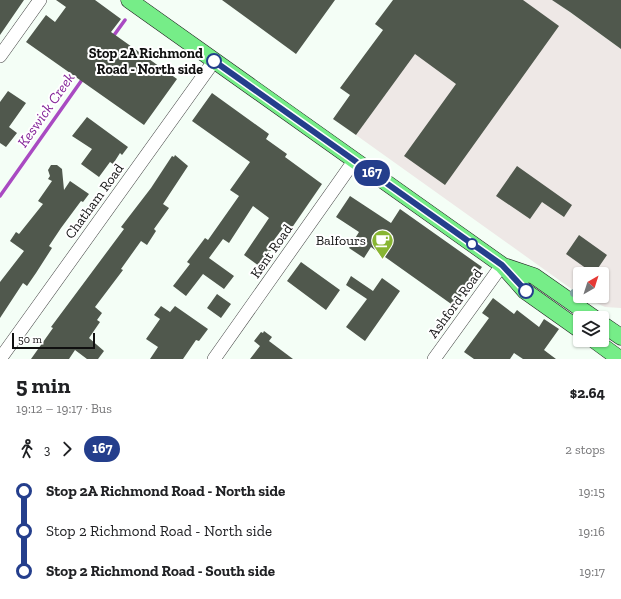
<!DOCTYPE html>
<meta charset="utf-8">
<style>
body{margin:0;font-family:"Zilla Slab",serif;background:#f6f6f6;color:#202124;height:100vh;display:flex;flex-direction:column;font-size:15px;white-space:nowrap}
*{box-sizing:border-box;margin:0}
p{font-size:13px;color:#757577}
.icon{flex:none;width:22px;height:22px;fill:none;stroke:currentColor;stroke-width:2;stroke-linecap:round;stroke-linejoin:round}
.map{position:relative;height:359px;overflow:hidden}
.side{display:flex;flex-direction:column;background:#fff;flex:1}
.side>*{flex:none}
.badge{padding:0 8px;border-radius:13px;font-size:14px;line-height:26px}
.needle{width:26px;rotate:39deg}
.buttons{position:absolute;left:573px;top:267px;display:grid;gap:8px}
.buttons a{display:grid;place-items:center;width:36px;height:36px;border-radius:4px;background:#fff;box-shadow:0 1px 3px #0004;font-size:20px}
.scale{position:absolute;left:12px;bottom:10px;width:83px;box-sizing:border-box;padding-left:4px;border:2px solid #101010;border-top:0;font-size:11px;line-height:14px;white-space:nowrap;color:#101010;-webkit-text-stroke:3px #fff;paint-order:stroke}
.map>.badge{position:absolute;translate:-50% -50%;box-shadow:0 0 0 2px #fff}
.legs{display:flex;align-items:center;gap:6px;height:44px;padding:0 16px;font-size:13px}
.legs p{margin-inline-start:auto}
.head{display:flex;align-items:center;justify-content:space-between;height:68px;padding:0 16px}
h1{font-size:22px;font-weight:700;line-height:30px}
ul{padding:0 16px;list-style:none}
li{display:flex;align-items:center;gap:14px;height:40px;font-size:15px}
li i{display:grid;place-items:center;width:6px;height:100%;margin:0 5px;background:currentColor}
li i::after{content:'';width:10px;height:10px;margin:-5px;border:3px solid;border-radius:50%;background:#fff}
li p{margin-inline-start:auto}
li:first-child i{background:linear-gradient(#0000 50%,currentColor 0)}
li:last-child i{background:linear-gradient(currentColor 50%,#0000 0)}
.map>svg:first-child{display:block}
</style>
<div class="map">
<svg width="621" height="359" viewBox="0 0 621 359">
<rect width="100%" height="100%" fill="#f4fef6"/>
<path fill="#eee8e6" d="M453 0H553L621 49V308L605 307 581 296H602V274H580V295L356 135Z"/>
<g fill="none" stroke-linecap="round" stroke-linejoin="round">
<path stroke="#a94ac2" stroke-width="3.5" d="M112 38 125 20
M0 196 84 77"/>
</g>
<path fill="#50584d" d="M0 0H24L0 35Z
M56 0H95L121 19 111 32 177 79 144 125 26 42 46 15 55 22 66 7Z
M222 0H335L296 54Z
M393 0H523L559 26 445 185 404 156 456 84 415 54 356 135 333 119 350 95 340 88 383 30 375 24Z
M552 0H621V49L570 12Z
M8 91 26 103 9 127 17 133 6 147 0 143V102Z
M212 93 269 134 266 139 287 154 285 157 322 184 289 232 283 228 268 248 271 250 259 266 244 255 269 218 253 206 229 243 223 239 209 258 234 276 224 289 203 274 186 296 173 286 190 264 187 262 205 238 208 240 239 196 230 190 250 162 192 121Z
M87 117 128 147 122 155 120 153 113 164 110 162 99 177 81 164 92 149 72 136Z
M175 155 188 166 163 204 169 208 154 229 156 231 147 245 141 241 121 269 123 270 95 307 102 313 97 320 100 322 89 338 104 351 98 359H87L75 350 69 359H31L53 328 51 327 124 229 121 227 151 188 172 156 174 157Z
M51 165H57L62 169 64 190 70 181 89 194 83 202 81 201 61 228 49 246 52 248 36 273 27 286 23 283 0 318V282L24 251 10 241 16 232 19 234 43 204 38 201 52 181 48 179 50 176 48 170Z
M517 166 572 205 564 217 542 202 530 219 496 196Z
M350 196 391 223 400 209 482 267 454 306 371 247 364 258 349 248 359 232 336 217Z
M579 235 607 255 594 274 566 254Z
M301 262 340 290 326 310 287 281Z
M351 276 373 291 382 278 400 291 365 341 346 327 367 299 346 285Z
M217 294 231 304 221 318 207 308Z
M493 298 514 314 517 310 539 327 544 319 559 329 544 350 556 359H523L514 353 510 359H474L464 352 489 318 482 313Z
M161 306 170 312 175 306 208 329 199 341 196 340 183 359H150L158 347 146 339 160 319 154 315Z
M264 331 272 337 269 341 293 359H250L260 346 254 341 261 332 263 333Z"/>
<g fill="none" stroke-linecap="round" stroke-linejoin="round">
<defs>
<path id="minor" d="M0 56 40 0
M0 359 214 61
M214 359 354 161
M434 359 502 265"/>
<path id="major" d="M129 0 502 265 525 291 580 330
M504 266 534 276 594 318
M602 324 621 337
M594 340 620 359"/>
</defs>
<use href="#minor" stroke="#434343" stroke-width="14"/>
<use href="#major" stroke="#212121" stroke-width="17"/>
<use href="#minor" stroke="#fff" stroke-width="13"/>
<use href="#major" stroke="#76ed88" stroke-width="16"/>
</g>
<circle fill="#82a3a5" cx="574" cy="293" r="4"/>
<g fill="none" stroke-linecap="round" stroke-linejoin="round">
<defs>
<path id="line-1" d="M214 61 502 265 526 291"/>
</defs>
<use href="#line-1" stroke="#fff" stroke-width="9"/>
<use href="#line-1" stroke="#243e8c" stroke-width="6"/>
</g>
<defs>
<symbol id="cafe-pin" viewBox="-11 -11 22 30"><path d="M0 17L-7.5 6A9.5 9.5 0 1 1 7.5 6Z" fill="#88b533" stroke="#fff"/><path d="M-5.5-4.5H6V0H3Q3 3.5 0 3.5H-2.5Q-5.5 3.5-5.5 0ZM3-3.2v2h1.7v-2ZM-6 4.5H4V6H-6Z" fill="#fff"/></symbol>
</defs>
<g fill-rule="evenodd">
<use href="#cafe-pin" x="370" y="228" width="25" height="34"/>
</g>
<g fill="#fff" stroke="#243e8c" stroke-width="2">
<circle cx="214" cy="61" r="7"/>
<circle cx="472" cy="244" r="5"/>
<circle cx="526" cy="291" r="7"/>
</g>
<g text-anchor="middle" stroke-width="4" stroke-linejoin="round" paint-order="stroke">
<g font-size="14" font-weight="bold" fill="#101010" stroke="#fff" text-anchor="end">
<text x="203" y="58">Stop 2A Richmond<tspan x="203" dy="16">Road - North side</tspan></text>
</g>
<g font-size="14" fill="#101010" stroke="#fff">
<text transform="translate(94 201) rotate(-54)" y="5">Chatham Road</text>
<text transform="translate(271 251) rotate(-55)" y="5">Kent Road</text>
<text transform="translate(455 303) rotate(-54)" y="5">Ashford Road</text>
</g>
<g font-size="14" fill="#101010" stroke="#fff" text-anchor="end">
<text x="366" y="245">Balfours</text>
</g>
<g font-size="15" font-style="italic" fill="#842398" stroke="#fff">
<text transform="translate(46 110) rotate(-55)" y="5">Keswick Creek</text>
</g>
</g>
</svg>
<div class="buttons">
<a><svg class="needle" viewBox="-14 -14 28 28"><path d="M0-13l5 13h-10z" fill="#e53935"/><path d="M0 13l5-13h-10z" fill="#757577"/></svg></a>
<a><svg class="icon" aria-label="layers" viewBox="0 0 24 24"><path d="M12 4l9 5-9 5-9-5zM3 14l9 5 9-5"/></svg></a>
</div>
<div class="scale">50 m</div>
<b class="badge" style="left:372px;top:173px;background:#243e8c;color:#fff">167</b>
</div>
<section class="side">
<div class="head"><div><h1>5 min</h1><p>19:12 – 19:17 · Bus</p></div><b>$2.64</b></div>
<div class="legs"><svg class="icon" aria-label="walk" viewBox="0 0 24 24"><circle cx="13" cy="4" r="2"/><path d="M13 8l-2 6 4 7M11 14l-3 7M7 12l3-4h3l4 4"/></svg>3<svg class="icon" aria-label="forward" viewBox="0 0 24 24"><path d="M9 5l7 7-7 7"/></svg><b class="badge" style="background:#243e8c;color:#fff">167</b><p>2 stops</p></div>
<ul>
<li><i style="color:#243e8c"></i><b>Stop 2A Richmond Road - North side</b><p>19:15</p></li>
<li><i style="color:#243e8c"></i><span>Stop 2 Richmond Road - North side</span><p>19:16</p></li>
<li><i style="color:#243e8c"></i><b>Stop 2 Richmond Road - South side</b><p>19:17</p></li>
</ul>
</section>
